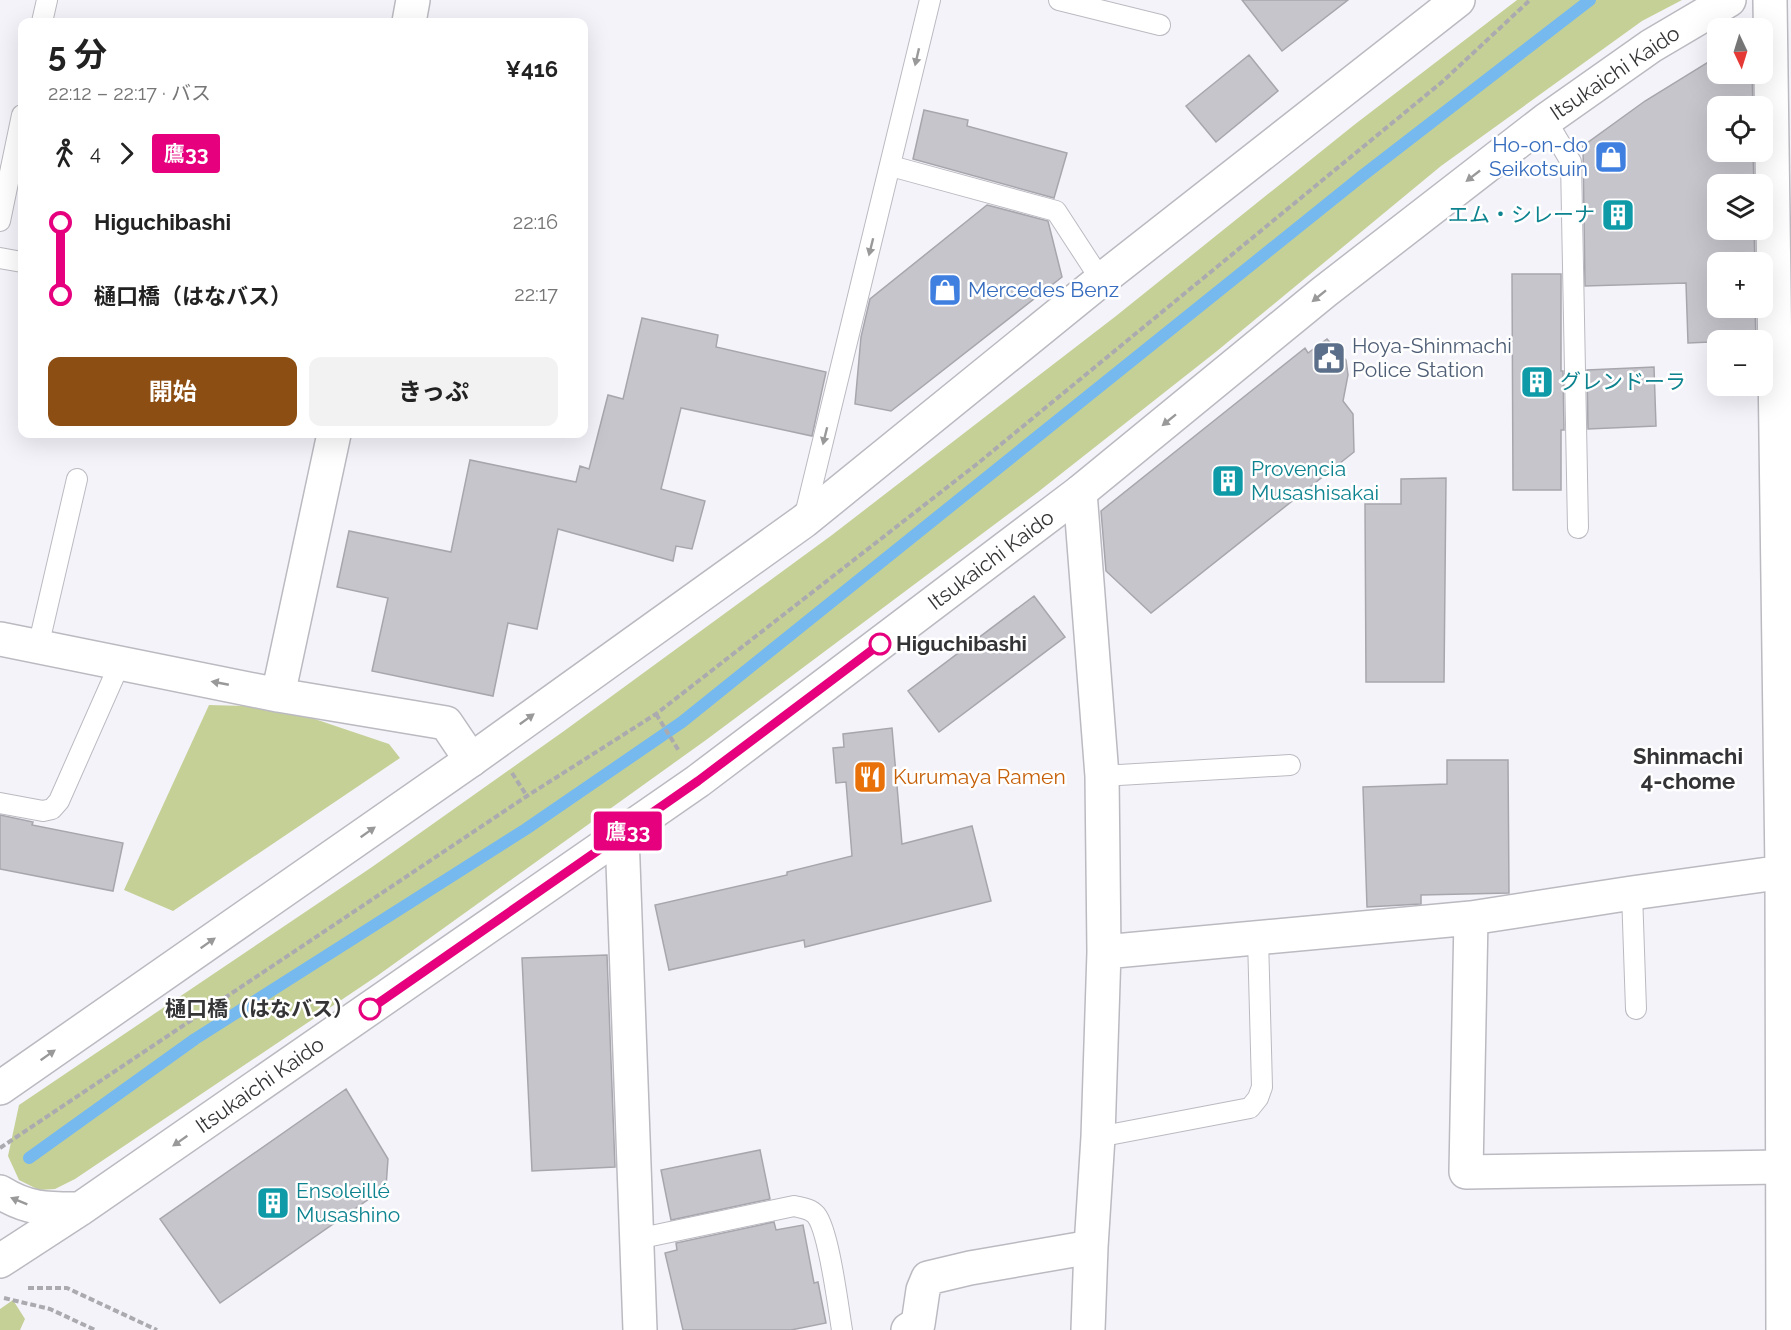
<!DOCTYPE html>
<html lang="ja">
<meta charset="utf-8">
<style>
body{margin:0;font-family:Raleway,"Noto Sans JP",sans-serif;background:#f2f2f2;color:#222;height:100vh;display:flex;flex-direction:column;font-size:22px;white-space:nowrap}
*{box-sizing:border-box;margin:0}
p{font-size:20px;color:#767676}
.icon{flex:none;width:33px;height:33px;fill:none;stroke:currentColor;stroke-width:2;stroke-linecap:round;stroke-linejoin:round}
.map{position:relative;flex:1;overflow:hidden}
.sheet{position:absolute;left:18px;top:18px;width:570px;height:420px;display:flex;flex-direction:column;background:#fff;border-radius:12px;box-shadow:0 6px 24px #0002}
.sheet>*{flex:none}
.badge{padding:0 12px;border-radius:4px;font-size:21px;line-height:39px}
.needle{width:39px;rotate:176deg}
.fabs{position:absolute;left:1707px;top:18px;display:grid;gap:12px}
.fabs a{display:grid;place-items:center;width:66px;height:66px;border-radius:12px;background:#fff;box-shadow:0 6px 24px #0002;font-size:30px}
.map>.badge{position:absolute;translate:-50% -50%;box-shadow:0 0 0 3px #fff}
.legs{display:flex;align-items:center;gap:9px;height:66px;padding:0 30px;font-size:20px}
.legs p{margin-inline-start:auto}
.overview{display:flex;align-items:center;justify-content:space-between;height:102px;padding:0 30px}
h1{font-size:33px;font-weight:700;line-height:45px}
.primary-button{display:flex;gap:12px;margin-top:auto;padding:12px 30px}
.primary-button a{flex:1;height:69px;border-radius:12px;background:#8c4e13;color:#fff;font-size:24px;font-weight:700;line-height:69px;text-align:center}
.primary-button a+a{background:#f2f2f2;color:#222}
ul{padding:0 30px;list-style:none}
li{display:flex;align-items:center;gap:21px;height:72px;font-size:22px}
li i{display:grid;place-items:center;width:9px;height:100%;margin:0 8px;background:currentColor}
li i::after{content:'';width:15px;height:15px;margin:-8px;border:4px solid;border-radius:50%;background:#fff}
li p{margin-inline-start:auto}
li:first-child i{background:linear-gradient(#0000 50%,currentColor 0)}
li:last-child i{background:linear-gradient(currentColor 50%,#0000 0)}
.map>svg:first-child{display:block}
</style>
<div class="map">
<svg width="1791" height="1330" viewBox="0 0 1791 1330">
<rect width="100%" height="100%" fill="#f4f3fa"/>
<path fill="#c5d097" d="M1517 0H1682L1642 21 1441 166 1217 351 1038 492 706 740 377 976 75 1179 55 1189 39 1190 19 1180 8 1156 19 1105 372 867 564 731 832 535 1116 316 1354 125Z
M209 705 279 707 389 744 400 758 173 911 124 890Z
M13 1300 25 1319 20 1330H0V1309Z"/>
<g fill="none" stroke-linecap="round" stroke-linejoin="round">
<path stroke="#76b9ef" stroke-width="12" d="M29 1158 195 1039 526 829 682 722 1362 176 1590 0"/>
</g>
<path fill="#c6c5cc" stroke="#a8a6ad" stroke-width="1.5" d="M1242 0H1348L1282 51Z
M1249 55 1278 91 1216 142 1186 106Z
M1718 56V74H1752L1753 106H1718V152H1753L1754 184H1718V230H1754L1755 262H1718V308H1755L1756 340 1688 343 1686 283 1585 286 1583 146 1645 101Z
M924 110 968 120 967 126 1067 153 1054 198 913 159Z
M987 205 1048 221 1062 277 891 411 855 404 861 337 870 299Z
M1512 274H1561V371H1563L1564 430H1561V490H1513Z
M642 318 718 335 716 347 826 372 812 436 681 408 661 489 705 501 692 549 676 546 673 561 558 529 537 629 508 623 493 696 372 671 388 598 337 587 349 531 451 552 470 460 576 482 580 466 589 469 608 395 623 399Z
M1327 339 1346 360 1348 375 1343 401 1353 414 1354 452 1151 613 1106 571 1101 511 1305 348 1308 353Z
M1654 367 1656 426 1588 429 1587 370Z
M1446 478 1444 682H1366L1365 504H1401V479Z
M1034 596 1065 637 939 732 908 691Z
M892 728 902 844 972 826 991 901 805 947 804 940 669 970 655 905 787 875V872L852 856 846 782 836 783 833 748 844 747 843 734Z
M1447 760H1508L1509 893 1421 895V904L1367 907 1363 787 1447 784Z
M0 815 33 822 32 825 123 843 113 891 0 869Z
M607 955 615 1167 532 1171 522 958Z
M346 1089 388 1159 386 1187 220 1303 160 1219Z
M760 1150 770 1199 671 1220 661 1170Z
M774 1222 776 1230 803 1225 814 1283 818 1282 826 1323 791 1330H683L665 1253 677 1250 676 1243Z"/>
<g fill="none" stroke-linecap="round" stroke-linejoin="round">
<defs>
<path id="service" d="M1059 0 1160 25
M42 22 47 0
M1546 120 1571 162 1578 528
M891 166 1056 211 1101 280
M0 221 22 115
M0 258 22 262
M804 519 930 0
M38 647 77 479
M1102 776 1290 765
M0 803 43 811 52 809 59 801 120 663
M1632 893 1636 1009
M1098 1137 1250 1108 1258 1098 1262 1087 1258 938
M637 1239 794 1206C802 1208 810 1208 816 1215 829 1231 838 1306 842 1330"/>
<path id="minor" d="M1770 0 1782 871 1783 1330
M409 22 413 0
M1080 492 1102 776 1104 952 1098 1137 1091 1247 1088 1330
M0 639 278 695 446 723 471 760
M278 695 334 434
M622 835 640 1330
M1471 918 1466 1172 1783 1167
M1104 952 1471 918 1632 893 1791 871
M908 1330 918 1324 923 1290 928 1278 970 1268 1091 1247"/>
<path id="primary" d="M0 1088 471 760 804 521 1101 280 1458 0
M0 1192C29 1210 48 1209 80 1209
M0 1261 80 1209 698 781 1080 492 1324 292 1546 120 1651 46 1729 0"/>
</defs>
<use href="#service" stroke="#bbbac1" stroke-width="22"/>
<use href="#minor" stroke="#bbbac1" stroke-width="36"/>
<use href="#primary" stroke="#bbbac1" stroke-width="36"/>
<path stroke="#abaaaf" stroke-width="4" stroke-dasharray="6 3" stroke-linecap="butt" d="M656 714 679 751
M512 773 527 796
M0 1148 527 796 656 714 977 464 1442 82 1530 0
M28 1288H67L157 1330
M4 1298 50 1309 95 1330"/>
<use href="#service" stroke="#fff" stroke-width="20"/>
<use href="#minor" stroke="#fff" stroke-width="33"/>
<use href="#primary" stroke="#fff" stroke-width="33"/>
</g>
<defs><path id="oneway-solid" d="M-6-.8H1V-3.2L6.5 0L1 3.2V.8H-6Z" transform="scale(1.5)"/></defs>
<g fill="#9a999a">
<use href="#oneway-solid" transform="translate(917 57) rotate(103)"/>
<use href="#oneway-solid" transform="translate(1473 176) rotate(142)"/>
<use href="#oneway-solid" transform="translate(871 247) rotate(104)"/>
<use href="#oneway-solid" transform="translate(1319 296) rotate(141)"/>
<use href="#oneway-solid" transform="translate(1169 420) rotate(141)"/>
<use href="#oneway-solid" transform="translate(825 436) rotate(104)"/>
<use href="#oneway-solid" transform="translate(220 683) rotate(-169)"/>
<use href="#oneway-solid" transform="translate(527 719) rotate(-36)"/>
<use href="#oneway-solid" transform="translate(368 832) rotate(-35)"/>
<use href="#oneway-solid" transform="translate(208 943) rotate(-35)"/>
<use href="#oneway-solid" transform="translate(48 1055) rotate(-35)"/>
<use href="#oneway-solid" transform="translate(180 1141) rotate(145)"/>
<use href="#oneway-solid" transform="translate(19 1201) rotate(-158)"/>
</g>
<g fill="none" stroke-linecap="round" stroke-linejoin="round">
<defs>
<path id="line-1" d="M370 1009 698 781 880 644"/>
</defs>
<use href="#line-1" stroke="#fff" stroke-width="14"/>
<use href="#line-1" stroke="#e6007e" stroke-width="9"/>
</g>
<defs>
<symbol id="shop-square" viewBox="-11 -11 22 22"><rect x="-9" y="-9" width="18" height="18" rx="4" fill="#3f7fe0" stroke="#fff"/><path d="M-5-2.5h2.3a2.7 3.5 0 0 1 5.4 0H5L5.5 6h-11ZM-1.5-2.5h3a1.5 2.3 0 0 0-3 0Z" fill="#fff"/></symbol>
<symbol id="building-square" viewBox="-11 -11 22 22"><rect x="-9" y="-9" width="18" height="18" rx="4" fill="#0f9aa8" stroke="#fff"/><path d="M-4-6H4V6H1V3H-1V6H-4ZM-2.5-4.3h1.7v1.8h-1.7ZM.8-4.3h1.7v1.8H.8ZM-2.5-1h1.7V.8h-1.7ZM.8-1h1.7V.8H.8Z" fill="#fff"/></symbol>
<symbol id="civic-square" viewBox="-11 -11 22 22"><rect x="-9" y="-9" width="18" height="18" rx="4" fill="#5c6f8a" stroke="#fff"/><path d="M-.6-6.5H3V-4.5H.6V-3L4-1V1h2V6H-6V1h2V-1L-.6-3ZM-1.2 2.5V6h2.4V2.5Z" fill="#fff"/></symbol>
<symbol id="restaurant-square" viewBox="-11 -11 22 22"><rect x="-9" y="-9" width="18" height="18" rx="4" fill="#e8710a" stroke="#fff"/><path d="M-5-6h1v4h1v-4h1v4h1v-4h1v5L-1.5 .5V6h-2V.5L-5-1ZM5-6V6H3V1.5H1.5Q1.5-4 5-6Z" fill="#fff"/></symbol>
</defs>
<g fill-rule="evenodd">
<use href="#shop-square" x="1592" y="138" width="38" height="38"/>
<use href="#building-square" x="1599" y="196" width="38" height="38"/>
<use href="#shop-square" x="926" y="271" width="38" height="38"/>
<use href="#civic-square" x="1310" y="339" width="38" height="38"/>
<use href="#building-square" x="1518" y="363" width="38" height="38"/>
<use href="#building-square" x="1209" y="462" width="38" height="38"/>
<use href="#restaurant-square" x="851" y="758" width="38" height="38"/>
<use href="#building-square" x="254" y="1184" width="38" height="38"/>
</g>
<g fill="#fff" stroke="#e6007e" stroke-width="3">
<circle cx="880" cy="644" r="10"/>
<circle cx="370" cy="1009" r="10"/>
</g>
<g text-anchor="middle" stroke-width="5" stroke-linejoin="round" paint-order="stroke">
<g font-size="21" fill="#343336" stroke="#fff">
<text transform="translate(1615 73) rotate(-34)" y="7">Itsukaichi Kaido</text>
<text transform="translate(991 560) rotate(-37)" y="7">Itsukaichi Kaido</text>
<text transform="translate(260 1085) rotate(-35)" y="7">Itsukaichi Kaido</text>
</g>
<g font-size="21" fill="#366cbe" stroke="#fff" text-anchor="end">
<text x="1588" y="152">Ho-on-do<tspan x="1588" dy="24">Seikotsuin</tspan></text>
<text x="968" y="297" text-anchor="start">Mercedes Benz</text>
</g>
<g font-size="21" fill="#0d838f" stroke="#fff" text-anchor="start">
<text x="1595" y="222" text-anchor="end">エム・シレーナ</text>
<text x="1560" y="389">グレンドーラ</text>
<text x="1251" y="476">Provencia<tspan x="1251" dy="24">Musashisakai</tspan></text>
<text x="296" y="1198">Ensoleillé<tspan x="296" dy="24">Musashino</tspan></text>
</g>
<g font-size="21" fill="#4e5e75" stroke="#fff" text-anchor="start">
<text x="1352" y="353">Hoya-Shinmachi<tspan x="1352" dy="24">Police Station</tspan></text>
</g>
<g font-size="21" font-weight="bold" fill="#343336" stroke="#fff" text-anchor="start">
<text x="896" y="651">Higuchibashi</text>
<text x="354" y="1016" text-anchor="end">樋口橋（はなバス）</text>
</g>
<g font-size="21" fill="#c56008" stroke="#fff" text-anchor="start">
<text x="893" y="784">Kurumaya Ramen</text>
</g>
<g font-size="22" font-weight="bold" fill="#343336" stroke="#fff">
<text x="1688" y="764">Shinmachi<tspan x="1688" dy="25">4-chome</tspan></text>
</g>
</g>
</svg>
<div class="fabs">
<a><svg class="needle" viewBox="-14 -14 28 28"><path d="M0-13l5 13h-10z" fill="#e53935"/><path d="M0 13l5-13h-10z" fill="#767676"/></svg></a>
<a><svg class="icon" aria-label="locate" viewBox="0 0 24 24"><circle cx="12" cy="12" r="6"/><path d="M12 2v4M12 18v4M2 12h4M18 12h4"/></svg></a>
<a><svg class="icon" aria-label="layers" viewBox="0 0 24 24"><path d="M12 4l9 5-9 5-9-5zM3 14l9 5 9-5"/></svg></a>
<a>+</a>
<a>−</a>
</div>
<b class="badge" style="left:628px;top:831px;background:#e6007e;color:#fff">鷹33</b>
<section class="sheet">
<div class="overview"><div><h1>5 分</h1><p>22:12 – 22:17 · バス</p></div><b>¥416</b></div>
<div class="legs"><svg class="icon" aria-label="walk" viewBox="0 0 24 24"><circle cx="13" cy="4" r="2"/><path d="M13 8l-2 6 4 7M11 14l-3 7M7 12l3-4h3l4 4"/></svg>4<svg class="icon" aria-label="forward" viewBox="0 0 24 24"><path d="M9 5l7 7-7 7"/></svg><b class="badge" style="background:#e6007e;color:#fff">鷹33</b></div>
<ul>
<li><i style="color:#e6007e"></i><b>Higuchibashi</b><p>22:16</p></li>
<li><i style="color:#e6007e"></i><b>樋口橋（はなバス）</b><p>22:17</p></li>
</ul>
<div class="primary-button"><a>開始</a><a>きっぷ</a></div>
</section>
</div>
